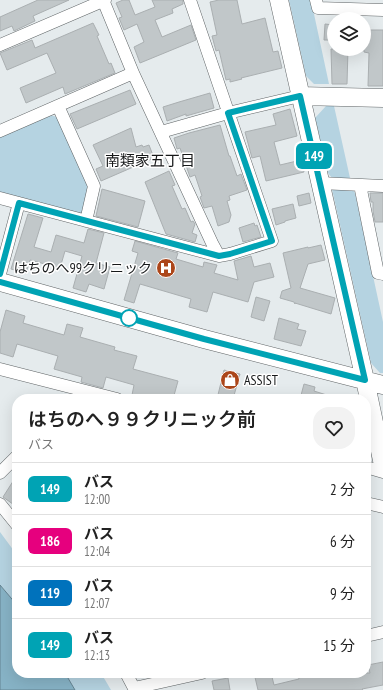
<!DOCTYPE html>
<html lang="ja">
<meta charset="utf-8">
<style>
body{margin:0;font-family:"PT Sans Narrow","Noto Sans JP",sans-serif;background:#f2f2f2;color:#222;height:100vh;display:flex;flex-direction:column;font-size:15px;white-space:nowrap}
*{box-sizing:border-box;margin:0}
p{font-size:13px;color:#767676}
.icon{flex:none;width:22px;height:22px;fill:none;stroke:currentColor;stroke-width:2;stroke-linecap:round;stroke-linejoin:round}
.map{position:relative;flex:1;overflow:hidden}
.side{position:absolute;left:12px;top:394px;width:359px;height:284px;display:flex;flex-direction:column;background:#fff;border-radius:16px;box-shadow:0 4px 16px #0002}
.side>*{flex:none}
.badge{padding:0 8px;border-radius:6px;font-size:14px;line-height:26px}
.controls{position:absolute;left:327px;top:12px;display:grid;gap:8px}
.controls a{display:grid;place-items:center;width:44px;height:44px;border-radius:50%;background:#fff;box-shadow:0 4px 16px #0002;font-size:20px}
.map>.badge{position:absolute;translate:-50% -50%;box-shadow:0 0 0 2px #fff}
.round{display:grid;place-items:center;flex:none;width:42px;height:42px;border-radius:16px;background:#f2f2f2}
.head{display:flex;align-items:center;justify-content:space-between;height:68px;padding:0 16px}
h1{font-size:19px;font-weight:600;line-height:30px}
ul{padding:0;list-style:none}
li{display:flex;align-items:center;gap:12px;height:52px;padding:0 16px;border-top:1px solid #e0e0e0}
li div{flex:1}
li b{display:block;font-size:15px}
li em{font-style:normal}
li .badge{min-width:44px;font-weight:700;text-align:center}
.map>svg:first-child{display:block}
</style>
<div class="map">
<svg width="383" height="690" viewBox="0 0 383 690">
<rect width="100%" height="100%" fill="#e5ebed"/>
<path fill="#b5d3e1" d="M289 0H311L329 84H314L306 76Z
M326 106H334L350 178H332L328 173 315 118Z
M50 115 57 117 87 184 89 191 84 212 80 215 0 193V136Z
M332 189H352L355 193 383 322V373H380L371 363Z
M0 532 17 555V605L0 585Z
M65 673H101L111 690H75Z"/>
<path fill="#87b3c6" stroke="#658492" d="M0 585 17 605V673H65L75 690H0Z"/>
<path fill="#c1c7c9" stroke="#aaafb1" d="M38 0H69L33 16 35 21 14 31 12 26 0 31V17Z
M123 0H129L135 15 155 7 152 0H183V4L172 9 173 13 155 20 162 37 191 25 196 40 140 63 134 47 144 42 137 24 124 30 119 18 122 17 116 3Z
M219 0H237L242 24 265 18 273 52 278 51 282 68 241 78 242 79 230 82V79L226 80 219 50 216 51 212 36 217 35 210 2Z
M93 23 99 35 97 36 109 64 111 63 115 73 65 94 63 87 26 103 20 88 56 73 47 53 7 70 0 53 32 40 35 48Z
M325 24 334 25V40H324Z
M364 30H383V86H368L369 53 364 52Z
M331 49H348L347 84H332Z
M130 90 136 104 77 129 70 114Z
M210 93 214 108 186 116V114L167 121 163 107 179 102Z
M290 109 297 136 274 142 280 165 301 160 304 172 266 181 260 156 252 158 245 132 276 125 273 114Z
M220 125 229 156H230L237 176 241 174 247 190 229 196 230 200 227 201 231 215 229 222 218 226 212 206 204 208 200 197 202 196 195 175 190 177 180 148 177 149 174 138 189 133Z
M131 128 136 147 142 145 143 147 149 145 154 158 101 181 96 169 103 166 93 145Z
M169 171 175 185 172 186 182 209 185 208 191 222 193 221 195 224 192 233 197 235 195 242 166 234 145 182Z
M102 189 145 201 138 227 96 216Z
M309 193 311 203 299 206 297 196Z
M370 193H383V222H375L373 211V202H371Z
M293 204 296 218 285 221V222L276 225 272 209Z
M28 214 43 218 34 247 51 252 56 235 84 243 88 229 104 233 96 263 110 267 104 289 89 284 86 292 73 288 82 256 65 251 60 268 30 260 26 273 11 269Z
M254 223 255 226 257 225 261 237 243 242 239 228Z
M135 241 178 253 176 259 203 267 204 262 217 265 214 273 238 280 234 261 251 256 254 267 270 263 274 277 254 282 248 302 213 292 207 312 189 307 191 299 140 284 134 303 124 300 138 253 132 251Z
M321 245 325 260 308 264 300 288 335 298 331 314 295 303V304L294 302 280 298 282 291 291 288 283 253 308 247V248Z
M256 297 270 301 264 321 251 317Z
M6 310 25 316 23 323 64 335 67 324 83 328 80 337 115 347 114 350 137 356 133 369 178 381 173 399H148L132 395 134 385 106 377 103 388 81 382 82 377 54 369 58 356 17 344 13 357 0 353V332Z
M279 318 299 324 297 329 306 331 301 346 274 339Z
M224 370 240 374 233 399H217Z
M304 384 315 387 314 391 333 397V399H300Z
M17 475V507L3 497Z
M383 662V685L362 689 363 690H258L254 673H271L274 685 299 679 298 673H314L315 676 329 673H370L368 665Z
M228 678 230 690H214L212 681Z"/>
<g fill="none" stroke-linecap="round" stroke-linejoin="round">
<defs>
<path id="street" d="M103 0 133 73 212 243 219 256
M316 0 318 8 383 10
M0 45 105 0
M58 106 94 186 86 221
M0 131 133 73
M161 132 228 113 300 96
M320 183 383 186
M360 185 378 273 383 274
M0 198 219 256 230 254 272 241 190 0
M0 274 19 203
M0 369 117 399
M366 467 383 472
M0 473 17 456
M366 503 383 507
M0 504 17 525
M366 636 383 632
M126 673 135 690
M134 688 202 673"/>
<path id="secondary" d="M279 0 365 380 383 465
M300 96 383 98
M0 282 204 339 383 385"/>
</defs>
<use href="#street" stroke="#5f6466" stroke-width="13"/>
<use href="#secondary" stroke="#5f6466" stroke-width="19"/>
<use href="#street" stroke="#fff" stroke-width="12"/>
<use href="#secondary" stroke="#fff" stroke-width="18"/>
</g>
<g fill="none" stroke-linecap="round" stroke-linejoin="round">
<defs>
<path id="line" d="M0 274 19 203 219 256 230 254 272 241 228 113 300 96 365 380 204 339 0 282"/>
</defs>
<use href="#line" stroke="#fff" stroke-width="9"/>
<use href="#line" stroke="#00a3b4" stroke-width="6"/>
</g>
<defs>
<symbol id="hospital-disc" viewBox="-11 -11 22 22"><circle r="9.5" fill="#ac461a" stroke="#fff"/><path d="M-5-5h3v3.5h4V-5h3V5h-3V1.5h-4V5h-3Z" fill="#fff"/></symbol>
<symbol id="shop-disc" viewBox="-11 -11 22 22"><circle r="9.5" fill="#ac461a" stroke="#fff"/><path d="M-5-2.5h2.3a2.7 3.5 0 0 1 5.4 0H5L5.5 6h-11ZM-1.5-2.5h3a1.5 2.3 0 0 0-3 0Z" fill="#fff"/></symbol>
</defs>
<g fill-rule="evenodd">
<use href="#hospital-disc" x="155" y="257" width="22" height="22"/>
<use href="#shop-disc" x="219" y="369" width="22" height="22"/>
</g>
<circle fill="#fff" stroke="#00a3b4" stroke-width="2" cx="129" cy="318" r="8"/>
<g text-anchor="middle" stroke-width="3" stroke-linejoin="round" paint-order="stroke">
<g font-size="14" fill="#161819" stroke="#fff" text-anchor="end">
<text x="152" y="273">はちのへ99クリニック</text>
<text x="244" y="385" text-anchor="start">ASSIST</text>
</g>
<g font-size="15" fill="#161819" stroke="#fff">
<text x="150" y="166">南類家五丁目</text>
</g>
</g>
</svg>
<div class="controls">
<a><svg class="icon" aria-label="layers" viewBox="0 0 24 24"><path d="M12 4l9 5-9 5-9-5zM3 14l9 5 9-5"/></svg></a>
</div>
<b class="badge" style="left:314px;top:156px;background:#00a3b4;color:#fff">149</b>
<section class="side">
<div class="head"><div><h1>はちのへ９９クリニック前</h1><p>バス</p></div><a class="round"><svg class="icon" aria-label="heart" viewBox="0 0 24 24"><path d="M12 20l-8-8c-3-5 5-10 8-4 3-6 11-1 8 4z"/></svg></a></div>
<ul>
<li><span class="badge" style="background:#00a3b4;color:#fff">149</span><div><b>バス</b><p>12:00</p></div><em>2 分</em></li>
<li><span class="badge" style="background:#e6007e;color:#fff">186</span><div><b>バス</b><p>12:04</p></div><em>6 分</em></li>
<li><span class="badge" style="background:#0072bc;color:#fff">119</span><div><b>バス</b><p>12:07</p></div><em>9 分</em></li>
<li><span class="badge" style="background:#00a3b4;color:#fff">149</span><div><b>バス</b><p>12:13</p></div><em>15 分</em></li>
</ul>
</section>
</div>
